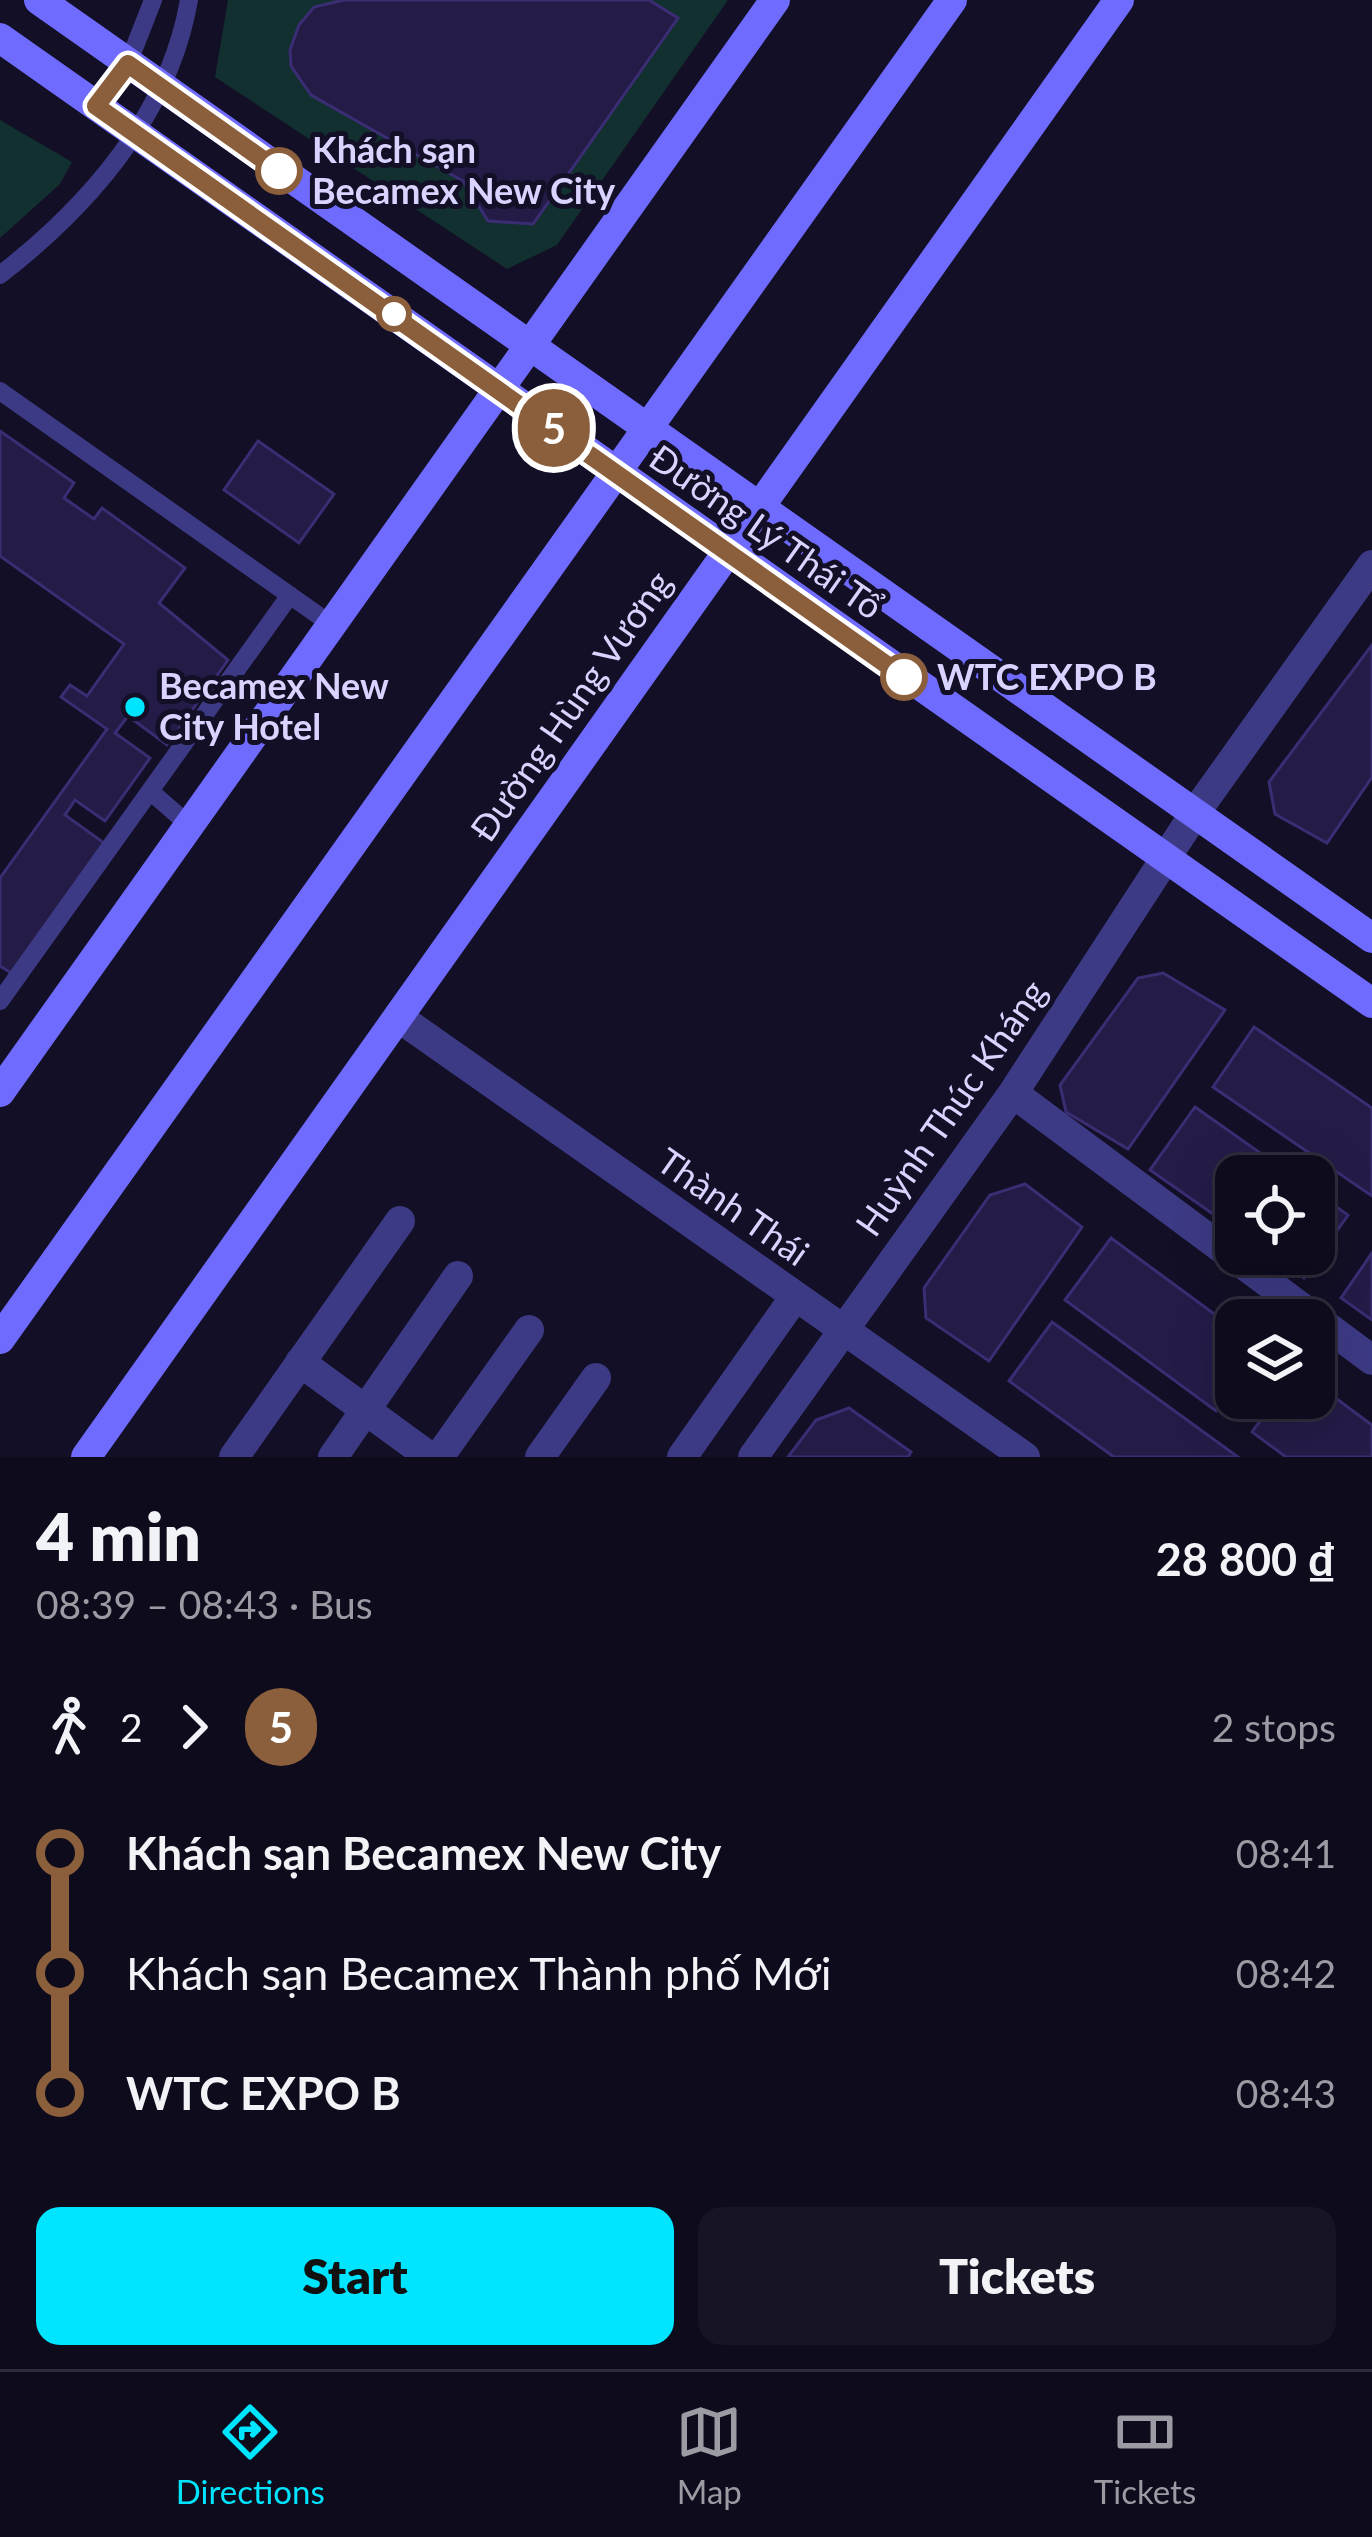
<!DOCTYPE html>
<meta charset="utf-8">
<style>
body{margin:0;font-family:Lato,sans-serif;background:#171425;color:#f1f3f6;height:100vh;display:flex;flex-direction:column;font-size:45px;white-space:nowrap}
*{box-sizing:border-box;margin:0}
p{font-size:39px;color:#9b9ba3}
.icon{flex:none;width:66px;height:66px;fill:none;stroke:currentColor;stroke-width:2;stroke-linecap:round;stroke-linejoin:round}
.map{position:relative;height:1457px;overflow:hidden}
.sheet{display:flex;flex-direction:column;background:#0e0b1c;flex:1}
.sheet>*{flex:none}
.badge{padding:0 24px;border-radius:39px;font-size:42px;line-height:78px}
.buttons{position:absolute;left:1215px;top:1155px;display:grid;gap:24px}
.buttons a{display:grid;place-items:center;width:120px;height:120px;border-radius:24px;background:#0e0b1c;box-shadow:0 12px 48px #0002,0 0 0 3px #2e2b3b;font-size:60px}
.map>.badge{position:absolute;translate:-50% -50%;box-shadow:0 0 0 6px #fff}
.legs{display:flex;align-items:center;gap:18px;height:132px;padding:0 36px;font-size:39px}
.legs p{margin-inline-start:auto}
.overview{display:flex;align-items:center;justify-content:space-between;height:204px;padding:0 36px}
h1{font-size:66px;font-weight:800;line-height:90px}
.primary-button{display:flex;gap:24px;margin-top:auto;padding:24px 36px}
.primary-button a{flex:1;height:138px;border-radius:24px;background:#00e5ff;color:#111;font-size:48px;font-weight:800;line-height:138px;text-align:center}
.primary-button a+a{background:#171425;color:#f1f3f6}
ul{padding:0 36px;list-style:none}
li{display:flex;align-items:center;gap:42px;height:120px;font-size:45px}
li i{display:grid;place-items:center;width:18px;height:100%;margin:0 15px;background:currentColor}
li i::after{content:'';width:30px;height:30px;margin:-15px;border:9px solid;border-radius:50%;background:#0e0b1c}
li p{margin-inline-start:auto}
li:first-child i{background:linear-gradient(#0000 50%,currentColor 0)}
li:last-child i{background:linear-gradient(currentColor 50%,#0000 0)}
.dock{display:flex;justify-content:space-around;align-items:center;height:168px;border-top:3px solid #2e2b3b;background:#0e0b1c;font-size:33px;color:#9b9ba3}
.dock a{display:grid;justify-items:center;gap:6px}
.dock .selected{color:#00e5ff}
.map>svg:first-child{display:block}
</style>
<div class="map">
<svg width="1372" height="1457" viewBox="0 0 1372 1457">
<rect width="100%" height="100%" fill="#130f26"/>
<path fill="#12302f" d="M228 0H728L557 245 507 269 215 77Z
M0 120 72 162 60 184 0 238Z"/>
<path fill="#241b47" stroke="#3b2d73" stroke-width="3" d="M344 0H649L678 18 533 224 488 221 463 181 311 95 291 66 290 50 299 25 314 7Z
M0 431 74 483 64 498 94 519 102 508 185 568 159 603 228 660 167 745 128 716 115 733 150 758 105 821 75 800 65 815 104 843 11 973 0 966V878L107 729 61 697 70 685 87 696 124 644 0 556Z
M258 441 334 494 299 543 224 490Z
M1372 645V777L1327 843 1275 814 1269 782Z
M1163 973 1225 1010 1128 1149 1066 1112 1060 1085 1138 978Z
M1254 1027 1372 1108V1196L1213 1087Z
M1195 1107 1293 1176H1236V1230L1150 1170Z
M1025 1184 1082 1227 989 1361 926 1318 924 1288 990 1195Z
M1314 1191 1348 1215 1304 1278 1270 1254H1314Z
M1111 1238 1236 1330V1384L1216 1411 1065 1300Z
M1372 1253V1320L1341 1298Z
M1052 1322 1238 1457H1114L1009 1381Z
M1314 1382 1372 1425V1457H1286L1252 1432 1277 1398H1314Z
M849 1408 911 1452 908 1457H788L816 1420Z"/>
<g fill="none" stroke-linecap="round" stroke-linejoin="round">
<path stroke="#3d3a85" stroke-width="18" d="M96 106 128 64 153 0
M0 275C90 205 169 115 189 0
M0 391 332 625
M150 791 189 825
M0 1001 290 595"/>
<path stroke="#3d3a85" stroke-width="30" d="M398 1017 1025 1457
M1013 1093 1372 1360
M300 1362 430 1457
M234 1457 400 1221
M333 1457 458 1276
M439 1457 529 1330
M540 1457 596 1378
M682 1457 794 1298
M753 1457 1013 1093 1195 813 1372 565"/>
<path stroke="#6f6bff" stroke-width="30" d="M39 0 1372 938
M0 38 1372 1003
M0 1092 775 0
M0 1339 952 0
M86 1457 1119 0"/>
</g>
<g fill="none" stroke-linecap="round" stroke-linejoin="round">
<defs>
<path id="line-1" d="M279 171 128 64 96 106 904 677"/>
</defs>
<use href="#line-1" stroke="#fff" stroke-width="27"/>
<use href="#line-1" stroke="#8b5e3c" stroke-width="18"/>
</g>
<g fill="#fff" stroke="#8b5e3c" stroke-width="6">
<circle cx="279" cy="171" r="21"/>
<circle cx="394" cy="314" r="15"/>
<circle cx="904" cy="677" r="21"/>
</g>
<circle fill="#00e5ff" stroke="#130f26" stroke-width="4.5" cx="135" cy="707" r="12"/>
<g text-anchor="middle" stroke-width="10" stroke-linejoin="round" paint-order="stroke">
<g font-size="36" font-weight="bold" fill="#d9d4ff" stroke="#130f26" text-anchor="start">
<text x="312" y="163">Khách sạn<tspan x="312" dy="41">Becamex New City</tspan></text>
<text x="937" y="690">WTC EXPO B</text>
</g>
<g font-size="36" fill="#d9d4ff" stroke="#130f26">
<text transform="translate(766 532) rotate(35)" y="13">Đường Lý Thái Tổ</text>
<text transform="translate(571 706) rotate(-55)" y="13">Đường Hùng Vương</text>
<text transform="translate(951 1108) rotate(-55)" y="13">Huỳnh Thúc Kháng</text>
<text transform="translate(733 1207) rotate(35)" y="13">Thành Thái</text>
</g>
<g font-size="36" font-weight="bold" fill="#d9d4ff" stroke="#130f26" text-anchor="start">
<text x="159" y="699">Becamex New<tspan x="159" dy="41">City Hotel</tspan></text>
</g>
</g>
</svg>
<div class="buttons">
<a><svg class="icon" aria-label="locate" viewBox="0 0 24 24"><circle cx="12" cy="12" r="6"/><path d="M12 2v4M12 18v4M2 12h4M18 12h4"/></svg></a>
<a><svg class="icon" aria-label="layers" viewBox="0 0 24 24"><path d="M12 4l9 5-9 5-9-5zM3 14l9 5 9-5"/></svg></a>
</div>
<b class="badge" style="left:554px;top:428px;background:#8b5e3c;color:#fff">5</b>
</div>
<section class="sheet">
<div class="overview"><div><h1>4 min</h1><p>08:39 – 08:43 · Bus</p></div><b>28 800 ₫</b></div>
<div class="legs"><svg class="icon" aria-label="walk" viewBox="0 0 24 24"><circle cx="13" cy="4" r="2"/><path d="M13 8l-2 6 4 7M11 14l-3 7M7 12l3-4h3l4 4"/></svg>2<svg class="icon" aria-label="forward" viewBox="0 0 24 24"><path d="M9 5l7 7-7 7"/></svg><b class="badge" style="background:#8b5e3c;color:#fff">5</b><p>2 stops</p></div>
<ul>
<li><i style="color:#8b5e3c"></i><b>Khách sạn Becamex New City</b><p>08:41</p></li>
<li><i style="color:#8b5e3c"></i><span>Khách sạn Becamex Thành phố Mới</span><p>08:42</p></li>
<li><i style="color:#8b5e3c"></i><b>WTC EXPO B</b><p>08:43</p></li>
</ul>
<div class="primary-button"><a>Start</a><a>Tickets</a></div>
</section>
<nav class="dock">
<a class="selected"><svg class="icon" aria-label="directions" viewBox="0 0 24 24"><path d="M12 3l9 9-9 9-9-9zM9 14v-3h6M13 9l2 2-2 2"/></svg>Directions</a>
<a><svg class="icon" aria-label="map" viewBox="0 0 24 24"><path d="M3 6l6-2 6 2 6-2v14l-6 2-6-2-6 2zM9 4v14M15 6v14"/></svg>Map</a>
<a><svg class="icon" aria-label="tickets" viewBox="0 0 24 24"><path d="M3 7h18v10H3zM15 7v10"/></svg>Tickets</a>
</nav>
